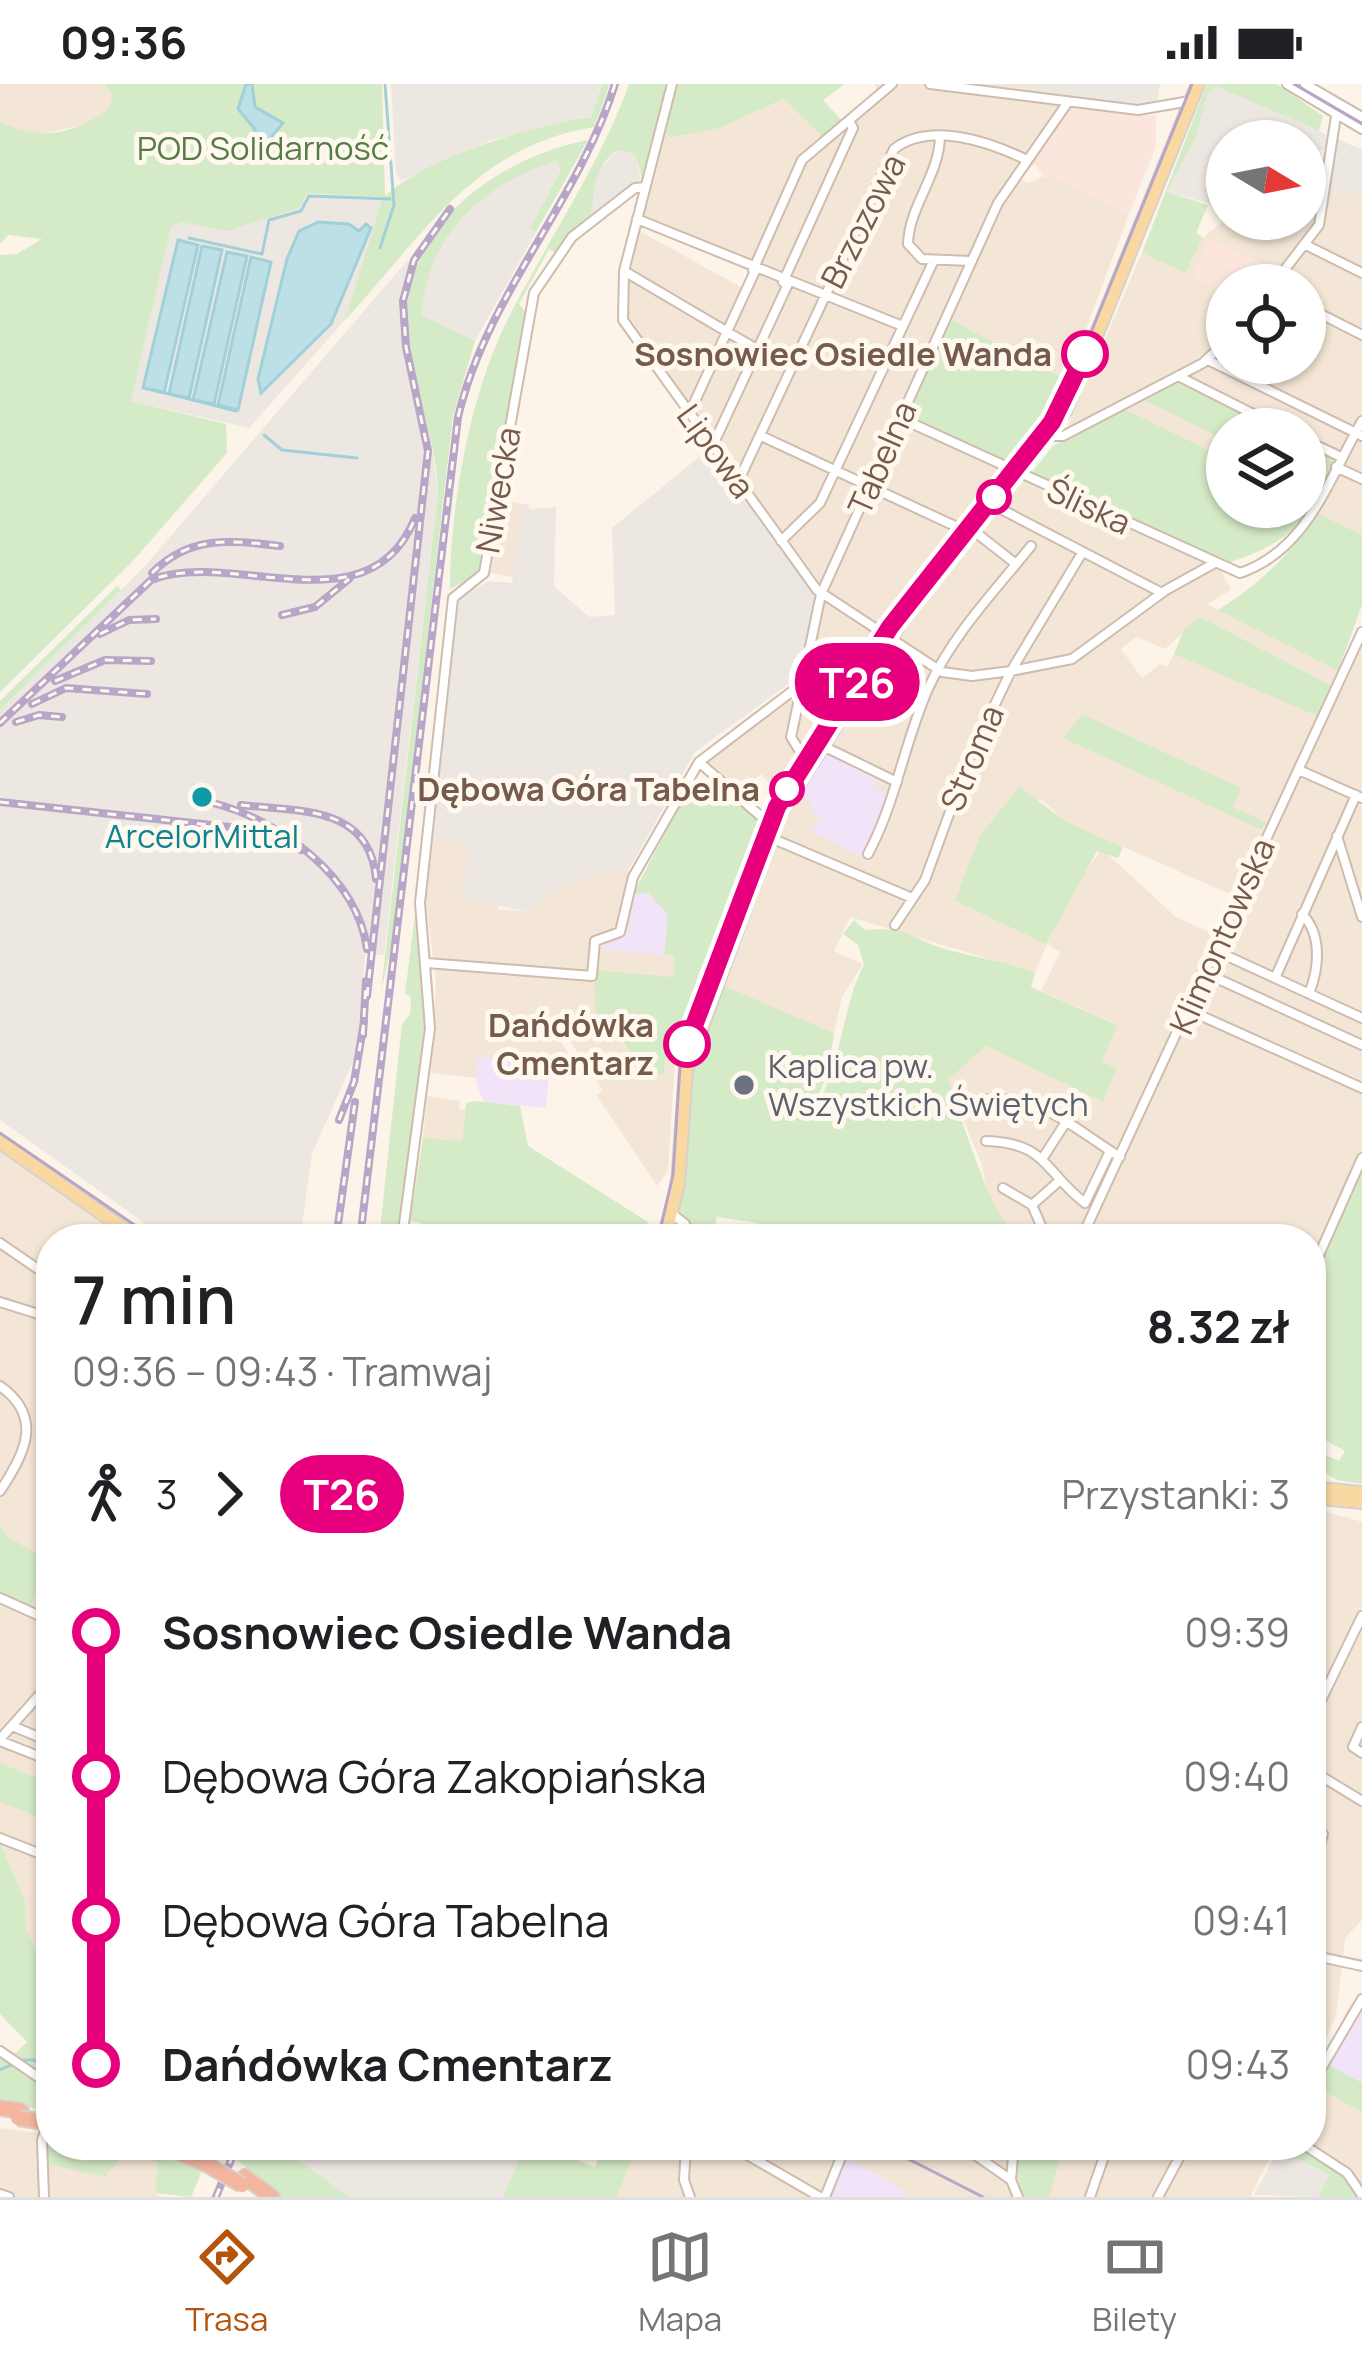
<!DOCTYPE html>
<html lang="pl">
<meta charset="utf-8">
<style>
body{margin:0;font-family:Manrope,sans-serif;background:#f2f2f2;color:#202124;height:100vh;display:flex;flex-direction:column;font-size:45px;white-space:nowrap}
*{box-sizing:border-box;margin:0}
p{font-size:39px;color:#757577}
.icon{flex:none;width:66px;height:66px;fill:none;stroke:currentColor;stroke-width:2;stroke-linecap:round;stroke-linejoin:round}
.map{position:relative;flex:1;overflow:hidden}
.details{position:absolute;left:36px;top:1140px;width:1290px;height:936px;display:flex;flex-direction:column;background:#fff;border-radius:48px;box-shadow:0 3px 9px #0004}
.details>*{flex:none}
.badge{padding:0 24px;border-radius:39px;font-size:42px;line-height:78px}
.needle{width:78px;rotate:100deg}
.tools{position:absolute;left:1206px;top:36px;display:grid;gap:24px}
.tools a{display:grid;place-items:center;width:120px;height:120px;border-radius:50%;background:#fff;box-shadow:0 3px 9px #0004;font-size:60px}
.map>.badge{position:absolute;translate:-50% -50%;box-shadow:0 0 0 6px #fff}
.legs{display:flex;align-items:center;gap:18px;height:132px;padding:0 36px;font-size:39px}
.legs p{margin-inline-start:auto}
.overview{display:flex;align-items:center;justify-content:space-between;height:204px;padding:0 36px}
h1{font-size:66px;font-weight:600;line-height:90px}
ul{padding:0 36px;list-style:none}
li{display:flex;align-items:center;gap:42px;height:144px;font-size:45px}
li i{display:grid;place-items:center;width:18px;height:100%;margin:0 15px;background:currentColor}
li i::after{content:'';width:30px;height:30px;margin:-15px;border:9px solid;border-radius:50%;background:#fff}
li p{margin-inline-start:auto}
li:first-child i{background:linear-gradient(#0000 50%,currentColor 0)}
li:last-child i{background:linear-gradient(currentColor 50%,#0000 0)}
.status{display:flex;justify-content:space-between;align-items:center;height:84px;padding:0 60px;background:#fff;direction:ltr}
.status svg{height:33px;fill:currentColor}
.tab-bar{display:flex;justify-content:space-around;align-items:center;height:168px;border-top:3px solid #e0e0e0;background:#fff;font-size:33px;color:#757577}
.tab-bar a{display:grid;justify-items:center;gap:6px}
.tab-bar .selected{color:#b45309}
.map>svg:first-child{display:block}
</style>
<div class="status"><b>09:36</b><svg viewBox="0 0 49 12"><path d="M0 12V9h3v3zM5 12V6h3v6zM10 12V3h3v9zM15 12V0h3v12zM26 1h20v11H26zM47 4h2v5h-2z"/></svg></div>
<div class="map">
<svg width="1362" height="2113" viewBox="0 0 1362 2113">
<rect width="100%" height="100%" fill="#fcf4e8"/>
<path fill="#f4e6d6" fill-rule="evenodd" d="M0 0H104L112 11 110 25 89 40 30 52 0 38Z
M875 0H1030L1028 14 1065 19 1015 92 1028 99 1048 90 1129 130 1067 296 950 236 1009 383 881 549 804 669 769 699 761 690 739 708 704 676 802 602 827 508 631 247 621 214 636 145 748 207 757 186 642 134 665 50 720 44 785 15 825 54 877 10Z
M1305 97 1322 98 1328 109 1362 110V456L1311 430 1337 376 1305 360V345H1275L1182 299 1149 314 1227 356V375L1126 327 1066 346 1142 169 1185 189 1203 154 1227 134 1305 135ZM1227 201H1305V279H1227Z
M1025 395 1220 485 1231 506 1207 520 1338 587 1332 602 1201 533 1165 565 1136 553 1121 565 1142 594 1160 580 1167 583 1174 570 1328 635 1362 563V1071L1311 1179V1155H983L1009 1146 989 1115 982 1081 947 996 986 962 1103 1018 1117 986 1101 978 1116 940 1041 907 1060 868 1047 860 1035 889 850 833 834 867 863 880 842 913 834 949 722 902 786 734 906 545ZM1082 630 1240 704 1233 723 1265 738 1263 746 1064 654ZM1010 713 1043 717 1067 738 1232 811 1213 850 1176 833 1102 765 1069 810 1047 859 955 817Z
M503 417 523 420 513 493 490 489Z
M433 755 469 760 499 825 527 828 560 803 609 786 628 787 635 804 629 848 600 864 675 872 673 893 606 931 646 995 664 989 666 972 675 974 668 1087 657 1102 596 1011 603 1006 564 948 557 952 572 974 550 979 479 973 476 994 431 989 436 897 426 817Z
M427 1012 460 1017 459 1025 465 1026 462 1057 423 1054Z
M0 1067 105 1142 100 1155H51V1699L0 1679Z
M1311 1423 1362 1438V1523L1311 1626Z
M1362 1547V1836L1345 1854 1336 1932 1311 1987V1649Z
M0 1718 51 1738V1902L26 1844 25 1817 0 1758Z
M1362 1911V2113H1357L1334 2083 1299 2061H1311V1997L1350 1921Z
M0 2044 48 2050V2080L105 2093 118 2069 126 2066 159 2079 155 2109 161 2113H0Z
M638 2061H841L821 2113H617Z
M850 2061H1276L1250 2113H829Z"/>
<path fill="#fce5dc" d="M1071 24 1156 32V63L1129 130 1049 90 1045 95 1035 80 1024 87Z
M1210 154 1276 187 1266 201H1227V209L1192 193Z"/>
<path fill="#ede7e1" d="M391 0H602L591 32 489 57 401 97 396 89Z
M1030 0H1160L1157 21 1028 10Z
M1216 1 1330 52 1327 66 1310 67 1311 85 1324 87 1322 98 1305 97V57H1227L1217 90 1206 92 1204 102 1227 107V124L1167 108 1195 55 1208 9Z
M1336 54 1362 66V110L1328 109Z
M617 66 635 70 641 97 589 136 599 86Z
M557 75 561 84 530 144 536 148 475 257 421 231 426 193 439 159 462 131 510 93Z
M306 109 384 113 345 236 249 344 131 317 171 143 181 138 227 146Z
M407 177 417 181 407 249 428 330 438 409 384 871 365 870 359 964 312 1070 300 1155H167L0 1036V626L145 482Z
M709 365 818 512 798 593 695 668 628 787 609 786 560 803 527 828 462 814 469 761 433 755 458 515 489 497 512 499 523 420H528L530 425 556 423 554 502 589 533 615 531 612 444Z
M288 2061H525L503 2113H350L291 2071Z
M1281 2061H1299L1297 2073 1329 2091 1318 2113 1254 2111Z"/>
<path fill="#f1e4f9" d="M827 668 878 694 873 703 889 711 861 772 812 748 820 733 809 726 813 719 801 710Z
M648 809 668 831 664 871 600 865V860L629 848 633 810Z
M478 973 550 979 546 1024 484 1018 476 999Z
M1362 1924V2028L1318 2004Z
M845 2072 906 2108 904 2113H829Z"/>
<path fill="#d5eac6" d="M104 0H382L385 112C430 72 531 42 591 33L602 0H610L594 43C473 63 423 152 345 236L383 113 307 109 299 124 227 147 181 138 171 143 131 317 226 340 227 369 131 479 0 608V171L17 170 42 155 8 151 0 160V38C39 57 75 51 110 24L112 11Z
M629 0H667L642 95 635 70 617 66C591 85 597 110 589 136L555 169 549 165 519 220 527 230 480 489 450 505C450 422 470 311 507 237 547 157 598 85 629 0Z
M678 0H845L823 16 843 38 824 54 784 15 720 44 671 53 665 50Z
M1207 0H1277L1323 32 1319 47 1216 2 1208 9 1195 55 1167 108 1208 121 1196 149 1203 154 1185 189 1142 169Z
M588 56 536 148 530 144 561 85 557 76C481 102 429 149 421 231L475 257 453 332 392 860 381 907 438 409C437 352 411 300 407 245 399 143 499 73 588 56Z
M949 235 1067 296 1009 383 905 332Z
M1177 298 1280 345H1227V357L1144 316Z
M1124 325 1227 375V423H1305V357L1338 374C1305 439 1293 459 1221 481L1029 392 1053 362Z
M1317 429 1362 451V521L1338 587 1218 526C1259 501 1292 469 1317 429Z
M117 502 121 506 0 626V617Z
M1201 533 1332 602 1317 632 1174 570 1184 545Z
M1082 630 1241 704 1233 723 1266 738 1262 746 1063 654Z
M710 696 761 738 675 974 666 973 664 989 647 995 607 932 596 938 594 886 673 893 675 872 664 871 668 831 648 809 633 810 689 704Z
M1019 703 1067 738 1123 763 1118 774 1097 767 1046 860 955 817 980 752Z
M415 831 427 942 401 1155H379L402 940 410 930 411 914 405 909Z
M854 836 865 846C914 842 908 856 952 867 981 874 1007 878 1035 889L1031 903 1117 941 1102 977 1117 985 1103 1018 986 962 948 996C966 1046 981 1103 1010 1147L983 1155H756L757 1139 717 1133 712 1155H672L685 1101 693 986 722 901 834 949 828 988 812 1027C841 991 841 923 864 881L858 861 843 850Z
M476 1017 520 1022 528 1062 648 1138 644 1155H408L409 1147 421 1148V1139L410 1137 423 1054 462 1057 466 1019Z
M1362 1081V1400L1337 1396 1311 1380 1314 1366 1339 1377 1345 1367 1311 1348V1197Z
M0 1441 7 1452 51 1479 30 1522 0 1511Z
M0 1679 51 1699V1738L0 1718Z
M0 1758 25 1817 26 1844 51 1902V1996L13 1972 27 1958 0 1930Z
M0 1972 51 2006 49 2026 0 2019Z
M1329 1981 1362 1999V2028L1318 2004Z
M48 2050 51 2061H132L202 2087 191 2113 155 2109 158 2079 126 2066 105 2093 47 2080Z
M241 2061H288L291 2071 350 2113H280L236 2075Z
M525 2061H539L595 2083 604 2061H638L617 2113H503Z
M1302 2063 1344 2091 1357 2113H1318L1329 2091 1296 2073Z
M1063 2065 1049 2113H1020L1017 2077Z"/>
<path fill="#bce0e6" stroke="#a2d0d8" stroke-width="3" d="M246 0H252L255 23 283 39 260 67 254 44 238 25Z
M318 138 349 140 359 147 366 140 371 144 331 240 261 309 258 295 287 175 299 147Z
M178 156 198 161 164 309 143 304Z
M202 162 222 166 189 314 169 310Z
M227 168 247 172 214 320 193 316Z
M251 173 271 178 238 326 218 321Z"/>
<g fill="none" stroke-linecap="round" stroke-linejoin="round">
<path stroke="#a2d0d8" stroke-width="3" d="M189 154 262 170 269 136 301 127 309 112 390 115
M380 164 394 121 385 0
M154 306 236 327
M264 351 282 366 357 374
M23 1976H34L51 1988
M0 1986 11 1981"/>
<defs>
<path id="minor" d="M672 0 624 187 623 236 817 506 942 588 972 592 1011 587 1082 469
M930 0 1138 26 1190 17
M1287 0 1362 45
M1305 0 1362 33
M940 53C939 92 909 122 908 160L922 175 971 177
M637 135 900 241
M1306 161 1362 189
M753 186 802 76 892 0
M624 187 758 266
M783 198 853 44 849 37
M1273 201 1319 141 1336 32
M1305 222 1362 251
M1208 276 1362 352
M1178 292 1283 345
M689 330 755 187
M900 334 1240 489C1308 466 1329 394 1362 337
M761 352 970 449
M1050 352H1063L1203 279 1227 256
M1305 356 1341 373
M712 363 788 200
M1336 383 1362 395
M738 398 894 65C931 37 990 58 1027 76
M995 422 1162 509
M974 447 1016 480
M781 457 820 419 934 176
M823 662 897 698
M809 682 791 653 821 510 998 119 1068 18
M1301 687 1362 714
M774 744 699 678 799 602
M1337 752 1362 833
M771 754 912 814
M868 770C896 718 904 659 928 605 952 551 995 507 1031 462
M1302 830C1322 850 1319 883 1310 907
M895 841 925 796 971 670 1011 587 1072 575 1166 506 1213 480
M1214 866 1362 934
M427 879 592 892 595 857 620 848 633 793 699 678
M1203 888 1362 961
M1276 892 1356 711
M1186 925 1362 1004
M970 1017C1038 1006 1068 1041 1120 1073
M986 1057C1048 1059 1044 1088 1085 1119L1110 1067
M1044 1072 1068 1035
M1003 1104 1032 1121 1047 1155
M1032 1121 1058 1098
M671 1129 685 1140 690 1155
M402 1155 430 944 420 819 453 514 484 489 534 209 572 153 635 104 645 103
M1081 1155 1362 548
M1202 1155H1203
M0 1159 51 1194
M1311 1189 1362 1074
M0 1218 51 1234
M0 1302C44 1333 25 1370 0 1407
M0 1514 51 1537
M37 1614 51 1620
M1311 1637 1362 1532
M12 1642 51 1658
M1362 1643 1353 1663 1362 1669
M0 1655 51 1598
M0 1657 51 1677
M1311 1686 1362 1717
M1311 1741 1323 1750 1311 1791
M0 1754 51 1774
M1311 1871 1362 1882
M1311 1913 1320 1873
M0 1967 51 2002
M1311 2002 1362 1915
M686 2061 684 2096 690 2113
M730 2061 820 2113
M961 2061 1011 2096 1018 2113
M1304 2061 1347 2089 1362 2111
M978 2073 981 2061
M1011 2096 1014 2061
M0 2110 9 2113
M44 2113 42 2056 51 2030
M825 2113 846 2061
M1090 2113 1108 2061
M1158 2113 1186 2061"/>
<path id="major" d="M0 1058 138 1155
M664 1155 678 1100 686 987 778 733 901 538 1066 326 1198 0
M1311 1404 1362 1409
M1311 1413 1362 1418"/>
<path id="highway" d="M0 2024 21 2027
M161 2061 206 2080
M245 2093 272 2113"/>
</defs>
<use href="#minor" stroke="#cebcae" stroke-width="12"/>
<use href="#major" stroke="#d9d1cd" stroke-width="16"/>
<use href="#highway" stroke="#d9d1cd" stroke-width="18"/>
<use href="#minor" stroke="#fff" stroke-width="8"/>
<use href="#major" stroke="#f9d8a2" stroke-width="12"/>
<use href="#highway" stroke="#f5b6a0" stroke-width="14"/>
<path stroke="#b7a6c7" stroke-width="3" d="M1294 0 1362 40
M0 1049 155 1155
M658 1155 673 1091 680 982 772 732 890 543 1059 327 1192 0
M881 2061 983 2113"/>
<defs>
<path id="rail" d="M152 489C190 451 230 456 280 462
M282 531 315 523 349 495
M100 550 129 536 156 535
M55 597 105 576 151 577
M32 620 66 604 147 610
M16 638 39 631 62 633
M0 639 151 496C232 464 370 547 415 434
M0 718 248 745 301 766
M213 719C279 736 357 792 367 865
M241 721C297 728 370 720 376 795
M367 912 428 367 406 263 403 217 414 176 450 125
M363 951 366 897
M339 1036 354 998 364 938
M336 1155 355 1018
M360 1155 458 333C487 210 578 119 615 0
M216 2113 237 2061"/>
</defs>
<use href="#rail" stroke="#b7a6c7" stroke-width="8"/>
<use href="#rail" stroke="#fff8ee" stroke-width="3" stroke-dasharray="9" stroke-linecap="butt"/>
<defs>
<path id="highway-bridge" d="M18 2034 51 2039
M206 2080 242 2101"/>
</defs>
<use href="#highway-bridge" stroke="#d9d1cd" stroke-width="18" stroke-linecap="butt"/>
<use href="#highway-bridge" stroke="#f5b6a0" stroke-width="14"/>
</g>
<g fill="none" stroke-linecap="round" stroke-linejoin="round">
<defs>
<path id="line-1" d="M687 960 777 723 890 543 1052 338 1085 270"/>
</defs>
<use href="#line-1" stroke="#fff" stroke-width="27"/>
<use href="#line-1" stroke="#e6007e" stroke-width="18"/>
</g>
<g fill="#fff" stroke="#e6007e" stroke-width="6">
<circle cx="1085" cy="270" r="21"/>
<circle cx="994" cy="413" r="15"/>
<circle cx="787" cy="705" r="15"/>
<circle cx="687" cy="960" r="21"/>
</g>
<circle fill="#0f9aa8" stroke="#fff8ee" stroke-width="4.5" cx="202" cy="713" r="12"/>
<circle fill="#6b7280" stroke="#fff8ee" stroke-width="4.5" cx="744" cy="1001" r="12"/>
<g text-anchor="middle" stroke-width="10" stroke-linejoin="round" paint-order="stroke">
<g font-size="33" fill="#547c43" stroke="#fff8ee">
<text x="263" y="76">POD Solidarność</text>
</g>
<g font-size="33" fill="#765b4c" stroke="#fff8ee">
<text transform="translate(863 137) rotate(-63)" y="12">Brzozowa</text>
<text transform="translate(716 367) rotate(54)" y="12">Lipowa</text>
<text transform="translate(882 374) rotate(-66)" y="12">Tabelna</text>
<text transform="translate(498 406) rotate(-80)" y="12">Niwecka</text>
<text transform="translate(1089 422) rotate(25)" y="12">Śliska</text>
<text transform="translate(972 674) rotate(-67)" y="12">Stroma</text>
<text transform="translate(1222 852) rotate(-66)" y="12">Klimontowska</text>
</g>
<g font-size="33" font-weight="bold" fill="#765b4c" stroke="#fff8ee" text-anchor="end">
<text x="1052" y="282">Sosnowiec Osiedle Wanda</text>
<text x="760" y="717">Dębowa Góra Tabelna</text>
<text x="654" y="953">Dańdówka<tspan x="654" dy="38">Cmentarz</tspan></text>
</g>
<g font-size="33" fill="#0d838f" stroke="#fff8ee">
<text x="202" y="764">ArcelorMittal</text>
</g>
<g font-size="33" fill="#5b616d" stroke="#fff8ee" text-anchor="start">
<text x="768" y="994">Kaplica pw.<tspan x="768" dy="38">Wszystkich Świętych</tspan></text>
</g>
</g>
</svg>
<div class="tools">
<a><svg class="needle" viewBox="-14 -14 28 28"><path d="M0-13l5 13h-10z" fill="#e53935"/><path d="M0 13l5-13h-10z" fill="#757577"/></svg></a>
<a><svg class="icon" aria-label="locate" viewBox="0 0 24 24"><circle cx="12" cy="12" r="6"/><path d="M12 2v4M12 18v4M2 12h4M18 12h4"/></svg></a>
<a><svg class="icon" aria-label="layers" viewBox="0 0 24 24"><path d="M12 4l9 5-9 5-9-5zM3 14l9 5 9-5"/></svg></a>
</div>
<b class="badge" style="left:857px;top:598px;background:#e6007e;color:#fff">T26</b>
<section class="details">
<div class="overview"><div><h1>7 min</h1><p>09:36 – 09:43 · Tramwaj</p></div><b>8.32 zł</b></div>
<div class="legs"><svg class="icon" aria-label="walk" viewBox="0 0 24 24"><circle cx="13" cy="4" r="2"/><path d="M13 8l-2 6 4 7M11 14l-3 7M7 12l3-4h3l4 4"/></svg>3<svg class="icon" aria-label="forward" viewBox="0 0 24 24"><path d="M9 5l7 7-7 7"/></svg><b class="badge" style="background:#e6007e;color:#fff">T26</b><p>Przystanki: 3</p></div>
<ul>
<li><i style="color:#e6007e"></i><b>Sosnowiec Osiedle Wanda</b><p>09:39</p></li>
<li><i style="color:#e6007e"></i><span>Dębowa Góra Zakopiańska</span><p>09:40</p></li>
<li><i style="color:#e6007e"></i><span>Dębowa Góra Tabelna</span><p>09:41</p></li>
<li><i style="color:#e6007e"></i><b>Dańdówka Cmentarz</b><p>09:43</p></li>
</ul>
</section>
</div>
<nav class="tab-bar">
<a class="selected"><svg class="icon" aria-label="directions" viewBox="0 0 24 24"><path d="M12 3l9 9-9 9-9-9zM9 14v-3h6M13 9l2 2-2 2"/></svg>Trasa</a>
<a><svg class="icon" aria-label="map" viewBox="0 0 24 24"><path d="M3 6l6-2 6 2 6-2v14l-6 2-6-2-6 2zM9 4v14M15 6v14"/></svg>Mapa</a>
<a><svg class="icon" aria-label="tickets" viewBox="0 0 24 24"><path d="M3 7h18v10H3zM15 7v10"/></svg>Bilety</a>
</nav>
